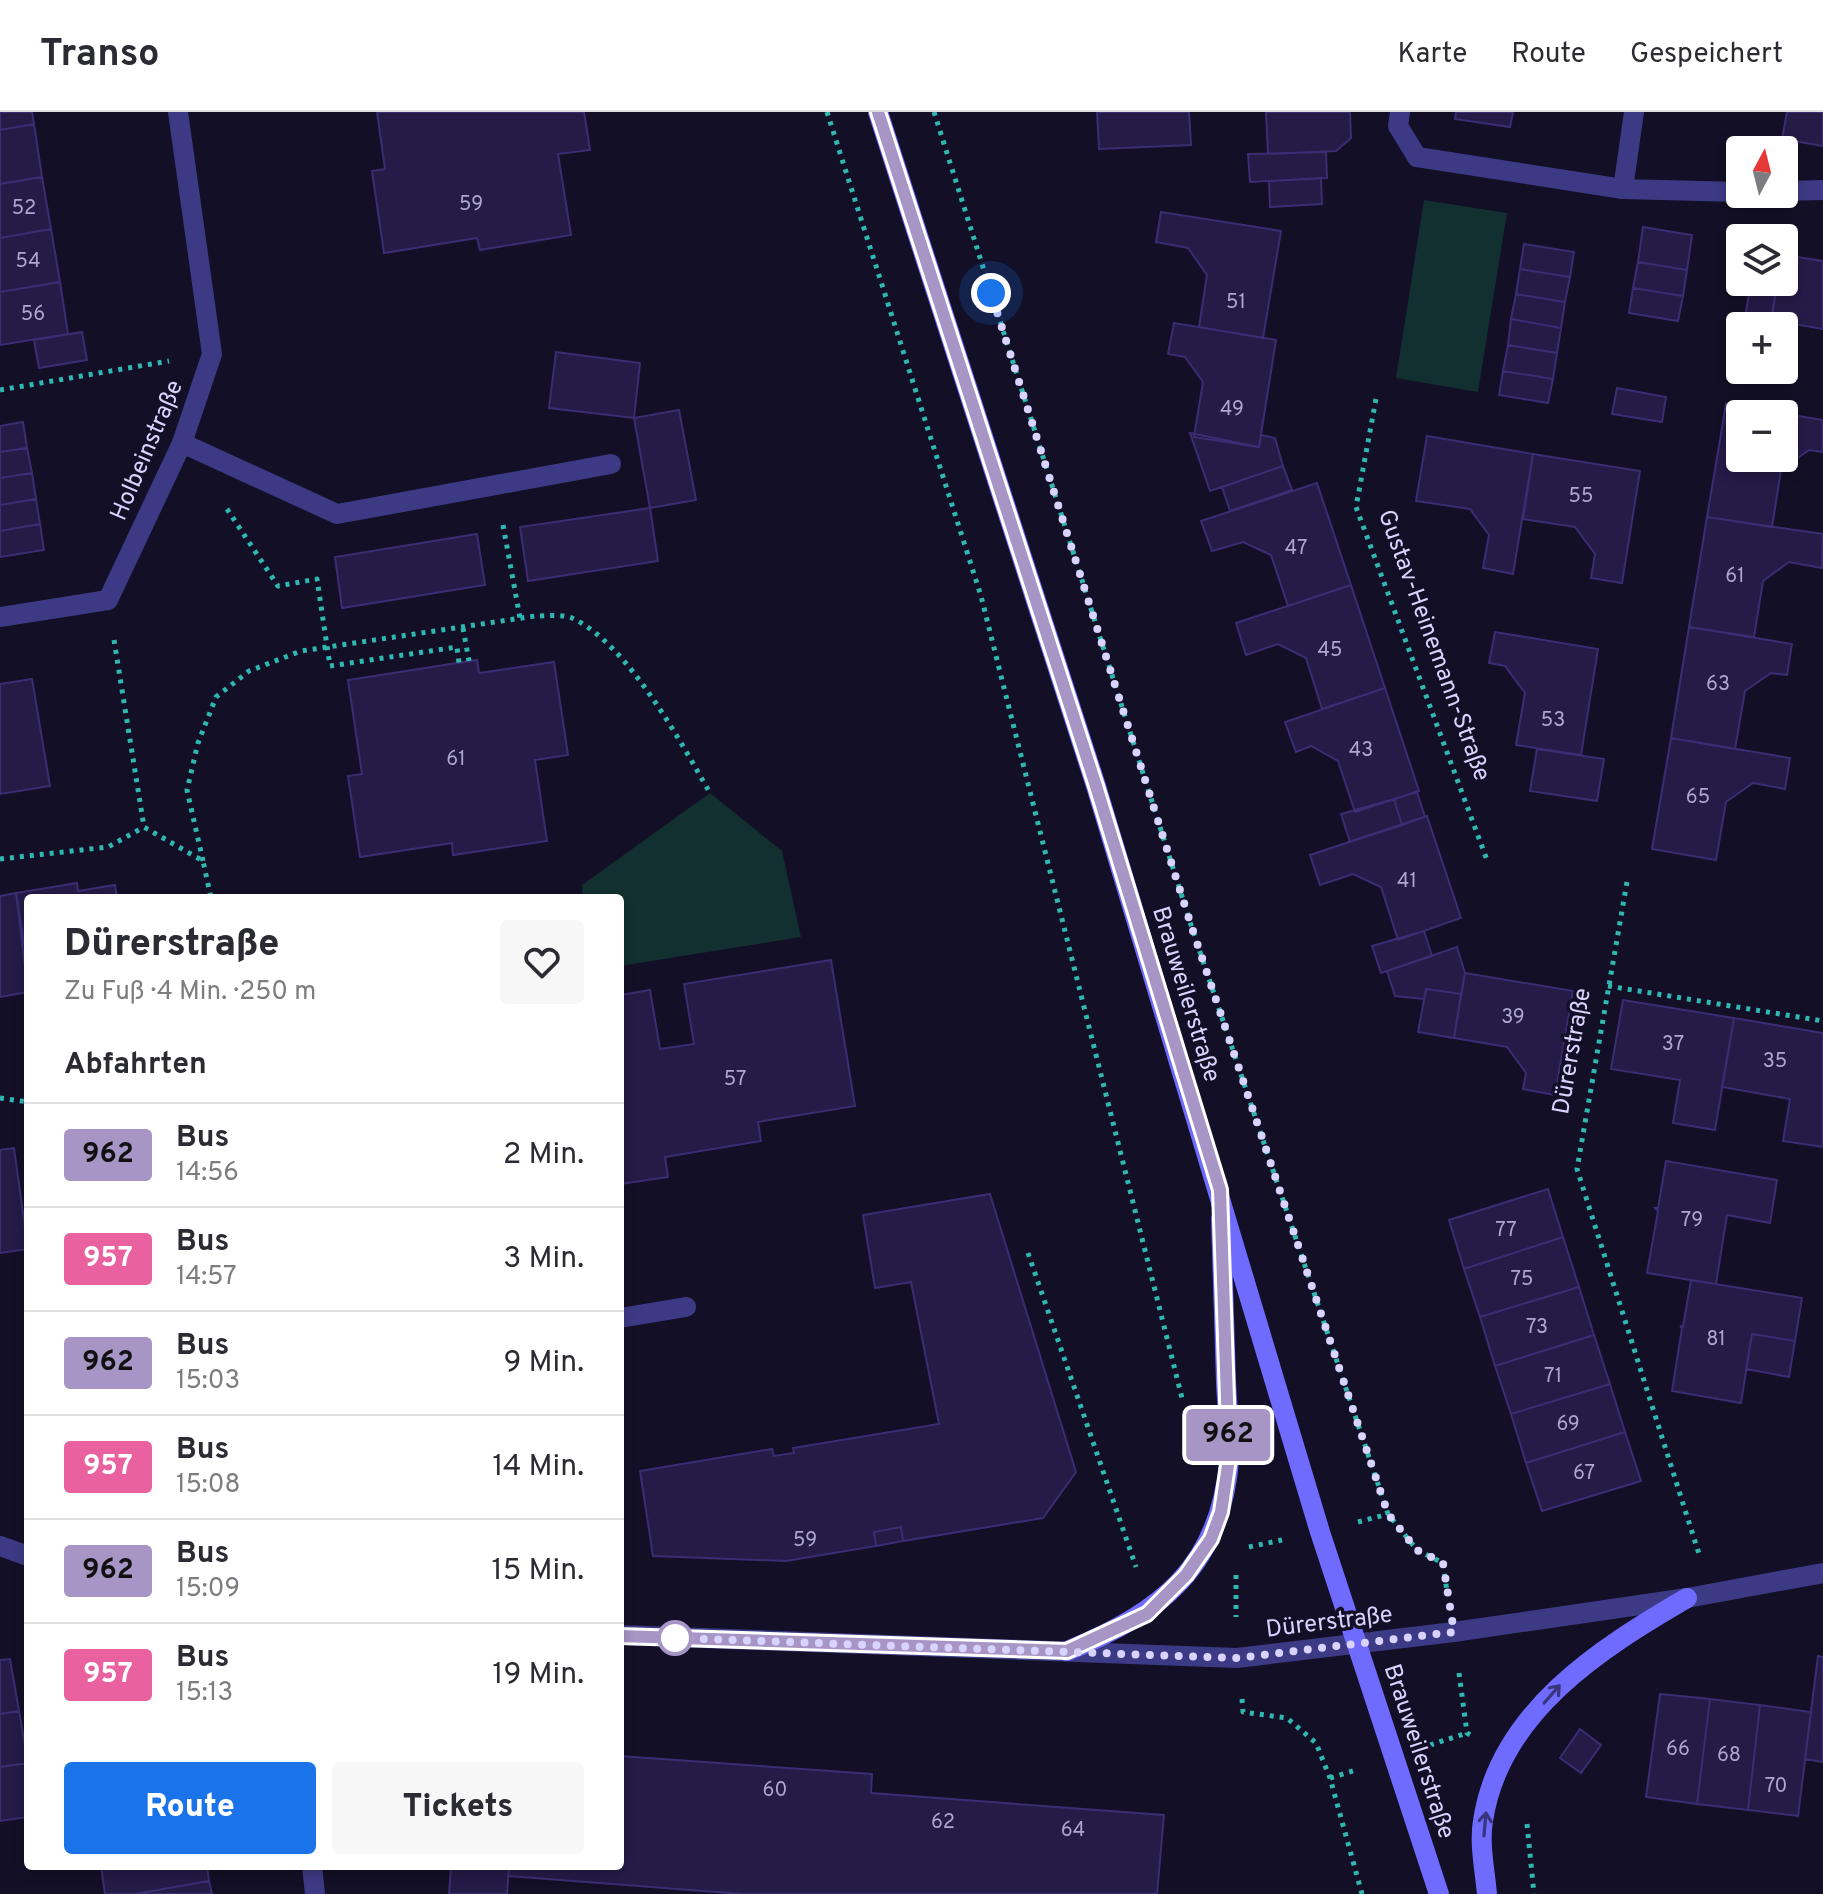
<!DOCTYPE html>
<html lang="de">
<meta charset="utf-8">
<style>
body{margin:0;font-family:Overpass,sans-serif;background:#f7f7f7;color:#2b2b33;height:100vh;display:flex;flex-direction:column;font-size:30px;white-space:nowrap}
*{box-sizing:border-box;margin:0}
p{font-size:26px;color:#7c7c81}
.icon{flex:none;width:44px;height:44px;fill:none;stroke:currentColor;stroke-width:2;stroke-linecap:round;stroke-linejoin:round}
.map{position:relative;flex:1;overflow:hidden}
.drawer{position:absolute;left:24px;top:782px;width:600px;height:976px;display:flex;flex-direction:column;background:#fff;border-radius:8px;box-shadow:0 4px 12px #0003}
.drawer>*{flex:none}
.badge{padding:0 16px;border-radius:6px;font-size:28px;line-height:52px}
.needle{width:52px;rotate:7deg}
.tools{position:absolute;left:1726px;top:24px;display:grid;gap:16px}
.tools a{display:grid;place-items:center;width:72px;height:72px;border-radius:8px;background:#fff;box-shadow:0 4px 12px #0003;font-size:40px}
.you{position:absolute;width:40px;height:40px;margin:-20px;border:6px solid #fff;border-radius:50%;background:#1a73e8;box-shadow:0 0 0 12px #1a73e833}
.map>.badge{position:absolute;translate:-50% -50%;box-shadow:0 0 0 4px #fff}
h2{padding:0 40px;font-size:30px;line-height:72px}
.round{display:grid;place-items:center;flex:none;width:84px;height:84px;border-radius:8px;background:#f7f7f7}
.summary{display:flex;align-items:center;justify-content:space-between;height:136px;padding:0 40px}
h1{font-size:38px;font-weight:800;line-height:60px}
.action{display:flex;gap:16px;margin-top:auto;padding:16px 40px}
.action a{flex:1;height:92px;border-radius:8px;background:#1a73e8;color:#fff;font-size:32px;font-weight:800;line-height:92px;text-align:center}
.action a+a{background:#f7f7f7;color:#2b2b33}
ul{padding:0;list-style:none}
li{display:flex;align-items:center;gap:24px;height:104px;padding:0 40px;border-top:2px solid #e1e1e2}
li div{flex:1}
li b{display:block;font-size:30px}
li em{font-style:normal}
li .badge{min-width:88px;font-weight:700;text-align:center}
header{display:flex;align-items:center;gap:48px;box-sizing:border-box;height:112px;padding:0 40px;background:#fff;border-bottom:2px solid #e1e1e2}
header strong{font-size:38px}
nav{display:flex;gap:44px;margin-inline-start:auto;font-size:28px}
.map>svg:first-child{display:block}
</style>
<header>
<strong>Transo</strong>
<nav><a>Karte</a><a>Route</a><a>Gespeichert</a></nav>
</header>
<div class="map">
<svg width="1823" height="1782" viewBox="0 0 1823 1782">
<rect width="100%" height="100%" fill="#130f26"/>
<path fill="#12302f" d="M1424 88 1507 101 1478 280 1396 266Z
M710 681 782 739 801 825 620 854V786H583L582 773Z"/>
<path fill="#241b47" stroke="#3b2d73" stroke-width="2" fill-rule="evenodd" d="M0 0H32L34 12 0 18Z
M377 0H584L590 38 558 42 571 123 480 138 477 126 384 141 372 59 385 57Z
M1097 0H1189L1191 33 1099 37Z
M1266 0H1350L1351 26 1336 39 1268 42Z
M1456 0H1513L1510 15 1455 7Z
M1787 0H1823V34L1782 27Z
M34 12 42 65 0 72V18Z
M1326 40 1327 66 1250 70 1248 42Z
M42 65 51 117 0 126V72Z
M1321 66 1322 92 1270 95 1269 69Z
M1161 100 1281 119 1263 226 1199 215 1207 163 1188 136 1156 130Z
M1643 115 1692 123 1687 158 1638 150Z
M51 117 60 170 0 180V126Z
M1524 132 1574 140 1570 165 1520 157Z
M1784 143 1823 149V217L1771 208 1777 170H1784Z
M1638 150 1687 158 1683 184 1633 176Z
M1520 157 1570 165 1565 190 1516 182Z
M60 170 68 222 0 233V180Z
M1751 170H1777L1771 214 1744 211Z
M1633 176 1683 184 1678 209 1629 201Z
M1516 182 1565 190 1561 216 1511 207Z
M1511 207 1561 216 1557 241 1508 233Z
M1174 211 1276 228 1259 335 1194 325 1203 270 1185 245 1168 242Z
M82 220 87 248 39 256 34 228Z
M1508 233 1557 241 1553 267 1503 259Z
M556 240 640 251 634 306 549 296Z
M1503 259 1553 267 1548 291 1499 283Z
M1617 276 1666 285 1662 310 1612 302Z
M1726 292 1823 308V340L1809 338 1781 358 1772 415 1707 405ZM1740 302H1784V346H1740Z
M679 298 696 388 650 396 634 306Z
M23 310 27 336 0 340V314Z
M1190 321 1259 335 1261 323 1275 326 1283 354 1210 379Z
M1427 324 1533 342 1513 462 1483 456 1489 423 1470 397 1416 389Z
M27 336 32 361 0 366V340Z
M1533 342 1640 359 1622 471 1591 466 1595 442 1575 415 1523 407Z
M1283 354 1292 378 1230 399 1222 375Z
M32 361 36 387 0 393V366Z
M1317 371 1351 473 1288 494 1271 443 1243 430 1212 439 1201 409Z
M36 387 40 412 0 419V393Z
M650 396 658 449 528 469 520 415Z
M1707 405 1823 422 1822 456 1789 450 1763 469 1754 525 1689 515Z
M40 412 44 438 0 445V419Z
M477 422 485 473 342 496 335 445Z
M1351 473 1385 576 1322 597 1306 546 1278 532 1246 543 1236 511Z
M1689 515 1792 532 1787 563 1771 561 1745 579 1735 637 1671 626Z
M1495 520 1598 537 1581 643 1516 633 1525 581 1505 554 1489 551Z
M477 548 479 561 554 550 568 643 535 648 547 729 453 743 452 731 360 745 348 664 362 662 348 568Z
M32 567 50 674 0 682V572Z
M1385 576 1419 679 1355 700 1338 649 1311 634 1296 640 1285 610Z
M1671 626 1790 646 1785 677 1753 671 1726 690 1716 748 1652 737Z
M1537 637 1604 647 1597 689 1530 679Z
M1417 680 1425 705 1402 713 1394 687Z
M1394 687 1402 713 1350 730 1341 702Z
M1427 704 1461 806 1398 828 1381 775 1353 762 1320 773 1310 743Z
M77 771 78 779 115 773 117 786H28L27 849 16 781Z
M16 781 28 880 0 885V784Z
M1424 819 1432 844 1381 861 1372 834Z
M1457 835 1465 861 1461 882 1426 877 1424 887 1395 884 1387 859Z
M831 848 855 994 758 1010 761 1029 665 1045 668 1065 620 1072V883L650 878 660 937 694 932 684 872Z
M1465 861 1573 879 1555 983 1523 977 1526 961 1507 935 1454 926Z
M1426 877 1461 882 1454 926 1418 920Z
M1623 888 1734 906 1715 1018 1673 1011 1680 968 1611 957Z
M1734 906 1823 921V1035L1783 1029 1790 987 1722 975Z
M14 1036 28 1137 0 1141V1038Z
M1666 1049 1777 1068 1770 1111 1727 1103 1716 1172 1647 1161 1658 1099 1655 1096H1658Z
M1548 1077 1563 1125 1464 1157 1449 1108Z
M990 1082 1076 1360 1043 1406 903 1429 901 1415 874 1420 876 1434 786 1449 653 1444 640 1359 772 1337 774 1344 794 1341 793 1336 939 1312 911 1170 875 1176 863 1103Z
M1563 1125 1579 1175 1480 1205 1464 1157Z
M1691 1168 1802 1186 1795 1229 1752 1222 1741 1291 1672 1279 1682 1216 1680 1214 1683 1215Z
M1579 1175 1594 1223 1495 1254 1480 1205Z
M1752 1222 1795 1229 1789 1265 1746 1257Z
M1594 1223 1610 1272 1511 1302 1495 1254Z
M1610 1272 1625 1320 1526 1351 1511 1302Z
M1625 1320 1641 1369 1542 1399 1526 1351Z
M901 1415 903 1429 876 1434 874 1420Z
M1818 1544 1823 1545V1650L1805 1647Z
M10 1547 19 1599 0 1602V1548Z
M1660 1582 1710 1587 1697 1692 1646 1685Z
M1710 1587 1760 1593 1748 1698 1697 1692Z
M1760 1593 1811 1600 1798 1704 1748 1698Z
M19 1599 28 1651 0 1655V1602Z
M1580 1617 1601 1633 1581 1661 1560 1646Z
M620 1644 872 1662 871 1681 1164 1703 1157 1782H742L508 1764 509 1754H620Z
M28 1651V1705L0 1709V1655Z
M101 1754H207L209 1769 135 1782H105Z
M451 1754H509L507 1782H449Z
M209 1769 212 1782H135Z"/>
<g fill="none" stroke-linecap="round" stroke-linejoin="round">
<path stroke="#2fb8b0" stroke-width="5" stroke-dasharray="4 6" stroke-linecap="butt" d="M827 0 981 484 1183 1290
M934 0 1191 813 1388 1402 1417 1438 1443 1451 1447 1480
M0 278 169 249
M1376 287 1356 395 1487 748
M227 397 278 474 317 467 330 554 457 535 459 551
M503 413 520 506
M463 516 469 549
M114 528 144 715 203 749 211 786
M0 747 108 735 144 715
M203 749 187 678 198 631 216 585 249 559 301 539 535 504C546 504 562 502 572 506 628 532 680 629 710 681
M1627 770 1577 1057 1699 1442
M1608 874 1823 909
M0 986 28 990
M1028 1141 1136 1455
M1358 1410 1388 1402
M1249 1435 1282 1428
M1236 1463V1505
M1459 1561 1467 1621 1472 1624
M1242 1587 1243 1600 1287 1606 1316 1631 1330 1666 1362 1782
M1430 1633 1467 1621
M1330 1666 1356 1658
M1527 1712 1534 1782"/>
<path stroke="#3d3a85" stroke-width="20" d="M1400 0 1398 14 1417 45
M0 505 108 488 182 331 337 402 611 352
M620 1206 686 1195"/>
<path stroke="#3d3a85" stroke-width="20" d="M178 0 212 242 182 331
M1417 45 1623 77 1740 80
M1623 77 1634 0
M1784 79 1823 78
M0 1434 28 1444
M620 1523 1237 1546 1454 1520 1687 1486 1823 1461
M312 1754 315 1782"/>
<path stroke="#6f6bff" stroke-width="20" d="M878 0 1096 674 1320 1420 1439 1782
M1067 1539C1160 1502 1220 1455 1229 1349 1231 1323 1227 1296 1226 1270 1224 1215 1223 1161 1221 1106
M1487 1782C1485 1759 1479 1731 1483 1709 1499 1600 1601 1536 1687 1486"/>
</g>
<defs><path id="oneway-shaft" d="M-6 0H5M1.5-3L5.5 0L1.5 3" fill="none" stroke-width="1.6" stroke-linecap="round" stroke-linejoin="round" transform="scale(2)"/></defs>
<g stroke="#38347d">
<use href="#oneway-shaft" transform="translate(1552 1582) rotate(-49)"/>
<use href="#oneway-shaft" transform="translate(1485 1712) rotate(-85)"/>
</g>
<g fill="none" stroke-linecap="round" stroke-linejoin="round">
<defs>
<path id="line" d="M620 1524 1067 1539 1147 1502 1186 1463 1211 1427 1221 1400 1229 1347 1220 1078 1096 674 878 0"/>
</defs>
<use href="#line" stroke="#fff" stroke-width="18"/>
<use href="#line" stroke="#a795c6" stroke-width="12"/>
<path stroke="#d9d4ff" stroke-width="8" stroke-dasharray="0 14.4" d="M675 1526 1237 1546 1454 1520 1443 1451 1417 1438 1388 1402 1191 813 991 181"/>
</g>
<circle fill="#fff" stroke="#a795c6" stroke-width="4" cx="675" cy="1526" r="16"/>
<g text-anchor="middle" stroke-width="7" stroke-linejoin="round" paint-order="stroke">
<g font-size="20" fill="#aca6d1">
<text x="471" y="98">59</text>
<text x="24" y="102">52</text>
<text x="28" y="155">54</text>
<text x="1236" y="196">51</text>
<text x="33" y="208">56</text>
<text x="1232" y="303">49</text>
<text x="1581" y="390">55</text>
<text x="1296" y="442">47</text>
<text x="1735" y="470">61</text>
<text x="1330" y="544">45</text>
<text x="1718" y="578">63</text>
<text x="1553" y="614">53</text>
<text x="1361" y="644">43</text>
<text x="456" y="653">61</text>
<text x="1698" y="691">65</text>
<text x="1407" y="775">41</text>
<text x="1513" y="911">39</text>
<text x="1673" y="938">37</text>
<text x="1775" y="955">35</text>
<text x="735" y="973">57</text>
<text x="1692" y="1114">79</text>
<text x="1506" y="1124">77</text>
<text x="1522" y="1173">75</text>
<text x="1537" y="1221">73</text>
<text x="1716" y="1233">81</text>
<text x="1553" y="1270">71</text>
<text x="1568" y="1318">69</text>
<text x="1584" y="1367">67</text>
<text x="805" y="1434">59</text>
<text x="1678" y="1643">66</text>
<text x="1729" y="1649">68</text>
<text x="1776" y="1680">70</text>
<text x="775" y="1684">60</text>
<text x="943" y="1716">62</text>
<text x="1073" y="1724">64</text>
</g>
<g font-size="24" fill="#d9d4ff" stroke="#130f26">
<text transform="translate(146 338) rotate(-67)" y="8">Holbeinstraße</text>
<text transform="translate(1435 533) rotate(70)" y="8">Gustav-Heinemann-Straße</text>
<text transform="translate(1187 882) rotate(73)" y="8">Brauweilerstraße</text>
<text transform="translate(1571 939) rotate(-80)" y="8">Dürerstraße</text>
<text transform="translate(1329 1509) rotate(-7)" y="8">Dürerstraße</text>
<text transform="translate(1420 1639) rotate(72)" y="8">Brauweilerstraße</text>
</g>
</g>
</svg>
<div class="tools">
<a><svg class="needle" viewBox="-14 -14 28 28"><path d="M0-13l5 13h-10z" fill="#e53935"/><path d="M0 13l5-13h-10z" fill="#7c7c81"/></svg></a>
<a><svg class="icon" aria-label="layers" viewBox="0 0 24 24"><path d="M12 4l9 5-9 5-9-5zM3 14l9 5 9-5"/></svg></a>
<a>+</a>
<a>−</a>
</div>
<div class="you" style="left:991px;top:181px"></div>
<b class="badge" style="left:1228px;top:1323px;background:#a795c6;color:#111">962</b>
<section class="drawer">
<div class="summary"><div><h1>Dürerstraße</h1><p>Zu Fuß · 4 Min. · 250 m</p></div><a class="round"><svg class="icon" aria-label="heart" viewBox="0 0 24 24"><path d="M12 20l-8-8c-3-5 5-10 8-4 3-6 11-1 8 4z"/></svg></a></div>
<h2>Abfahrten</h2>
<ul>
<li><span class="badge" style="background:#a795c6;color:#111">962</span><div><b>Bus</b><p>14:56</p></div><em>2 Min.</em></li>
<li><span class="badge" style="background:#e9619e;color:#fff">957</span><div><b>Bus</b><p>14:57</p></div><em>3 Min.</em></li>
<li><span class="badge" style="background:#a795c6;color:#111">962</span><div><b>Bus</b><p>15:03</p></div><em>9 Min.</em></li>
<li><span class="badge" style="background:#e9619e;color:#fff">957</span><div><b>Bus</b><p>15:08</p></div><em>14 Min.</em></li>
<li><span class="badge" style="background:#a795c6;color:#111">962</span><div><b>Bus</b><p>15:09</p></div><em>15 Min.</em></li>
<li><span class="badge" style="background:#e9619e;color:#fff">957</span><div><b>Bus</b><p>15:13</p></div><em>19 Min.</em></li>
</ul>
<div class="action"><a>Route</a><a>Tickets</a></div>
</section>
</div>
